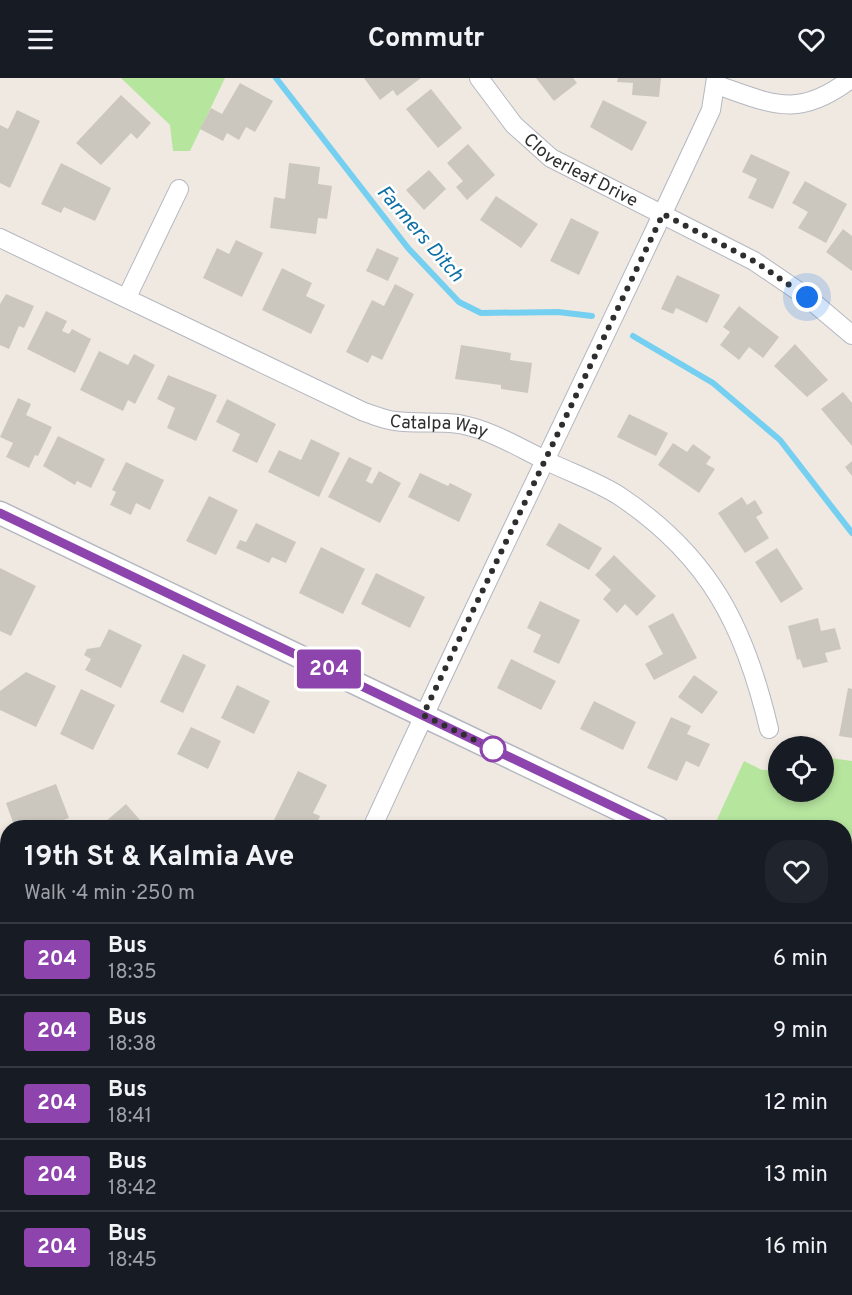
<!DOCTYPE html>
<meta charset="utf-8">
<style>
body{margin:0;font-family:Overpass,sans-serif;background:#20242c;color:#f1f3f6;height:100vh;display:flex;flex-direction:column;font-size:22px;white-space:nowrap}
*{box-sizing:border-box;margin:0}
p{font-size:20px;color:#9ea1a6}
.icon{flex:none;width:33px;height:33px;fill:none;stroke:currentColor;stroke-width:2;stroke-linecap:round;stroke-linejoin:round}
.map{position:relative;flex:1;overflow:hidden}
.panel{position:absolute;left:0px;top:742px;width:852px;height:476px;display:flex;flex-direction:column;background:#171b24;border-radius:24px 24px 0 0;box-shadow:0 3px 9px #0003}
.panel>*{flex:none}
.badge{padding:0 12px;border-radius:4px;font-size:21px;line-height:39px}
.controls{position:absolute;left:768px;top:658px;display:grid;gap:12px}
.controls a{display:grid;place-items:center;width:66px;height:66px;border-radius:50%;background:#171b24;box-shadow:0 3px 9px #0003;font-size:30px}
.you{position:absolute;width:30px;height:30px;margin:-15px;border:4px solid #fff;border-radius:50%;background:#1a73e8;box-shadow:0 0 0 9px #1a73e833}
.map>.badge{position:absolute;translate:-50% -50%;box-shadow:0 0 0 3px #fff}
.round{display:grid;place-items:center;flex:none;width:63px;height:63px;border-radius:24px;background:#20242c}
.headline{display:flex;align-items:center;justify-content:space-between;height:102px;padding:0 24px}
h1{font-size:28px;font-weight:700;line-height:45px}
ul{padding:0;list-style:none}
li{display:flex;align-items:center;gap:18px;height:72px;padding:0 24px;border-top:2px solid #363941}
li div{flex:1}
li b{display:block;font-size:22px}
li em{font-style:normal}
li .badge{min-width:66px;font-weight:700;text-align:center}
header{display:flex;justify-content:space-between;align-items:center;height:78px;padding:0 24px;background:#171b24;font-size:27px;font-weight:700}
.map>svg:first-child{display:block}
</style>
<header><svg class="icon" aria-label="menu" viewBox="0 0 24 24"><path d="M4 6h16M4 12h16M4 18h16"/></svg>Commutr<svg class="icon" aria-label="heart" viewBox="0 0 24 24"><path d="M12 20l-8-8c-3-5 5-10 8-4 3-6 11-1 8 4z"/></svg></header>
<div class="map">
<svg width="852" height="1217" viewBox="0 0 852 1217">
<rect width="100%" height="100%" fill="#efe9e1"/>
<path fill="#b6e59e" d="M121 0H225L190 73H173L170 47Z
M824 679 852 683V819L845 815 844 750H713L744 683 762 692H778V714H824Z"/>
<g fill="none" stroke-linecap="round" stroke-linejoin="round">
<path stroke="#75cff0" stroke-width="6" d="M276 0 408 170 459 224 481 235 558 234 592 238
M633 258 713 305 780 362 852 455"/>
</g>
<path fill="#cbc7bf" d="M364 0H421L397 18 393 12 380 22Z
M536 0H573L577 5 554 23Z
M618 0H661L659 19 632 17 633 5 617 4Z
M240 5 273 23 255 54 246 49 239 62 227 55 223 63 200 51 211 30 222 36Z
M431 11 462 50 438 70 406 31Z
M121 17 151 45 137 61 131 55 101 87 76 65Z
M603 22 647 44 632 73 590 49Z
M17 32 40 43 10 110 0 105V47L8 51Z
M468 66 495 97 467 122 456 109 463 103 447 85Z
M751 76 790 94 773 131 748 120 757 101 742 94Z
M61 85 111 110 95 143 64 129 61 135 41 126Z
M289 85 320 89 318 106 332 108 327 141 318 140 316 156 270 150 274 119 285 121Z
M429 92 446 111 424 132 406 112Z
M805 103 847 126 826 165 798 150 808 134 792 125Z
M496 118 538 146 521 170 480 142Z
M571 140 599 154 579 197 550 183Z
M843 151 852 158V193L826 174Z
M236 162 263 175 242 219 203 200 217 170 229 176Z
M377 170 399 180 388 203 366 193Z
M282 190 312 205 306 218 325 227 311 256 262 232Z
M677 197 720 217 707 245 676 230 673 236 661 231Z
M395 206 414 216 382 282 372 277 368 285 346 274 372 222 384 228Z
M6 216 34 228 24 250 19 248 9 271 0 267V226Z
M739 228 779 259 763 280 749 269 739 282 720 267 730 254 723 249Z
M46 233 67 243 62 253 69 256 72 251 91 261 75 295 27 271Z
M795 266 828 302 807 319 774 288Z
M461 267 511 275 510 282 532 285 528 315 501 311V307L455 301Z
M99 273 128 287 134 276 155 287 135 326 128 322 123 333 80 312Z
M168 297 217 317 196 363 167 350 175 330 157 321Z
M843 314 852 325V368L821 331Z
M18 320 31 326 26 337 52 349 38 378 35 377 29 390 6 379 13 365 0 359Z
M227 321 276 346 257 385 232 373 240 356 216 344Z
M629 336 668 355 656 378 617 359Z
M58 358 105 381 91 410 77 403 75 407 43 388Z
M311 361 340 375 319 419 268 394 279 372 301 382Z
M673 365 687 374 693 366 711 379 706 386 715 391 699 415 658 387Z
M349 379 372 390 366 403 372 406 379 393 401 405 380 445 328 419Z
M852 383V398L845 389Z
M126 384 164 402 150 432 136 425 131 437 110 427 116 414 112 412Z
M420 395 448 408 450 405 472 416 459 444 408 419Z
M209 418 238 432 216 477 186 463Z
M742 419 747 427 755 422 763 435 756 439 769 460 745 475 718 435Z
M256 445 296 464 286 485 272 479 269 485 236 470 240 462 246 464Z
M559 445 602 470 589 492 546 467Z
M321 469 365 491 343 536 299 515Z
M777 470 803 511 781 525 755 484Z
M614 477 656 518 637 538 625 526 617 535 603 521 611 512 595 497Z
M0 490 36 508 11 558 0 553Z
M376 495 425 519 410 550 361 526Z
M540 523 580 542 559 586 533 574 541 557 527 550Z
M673 535 697 580 654 602 645 586 663 576 648 548Z
M818 540 821 553 835 550 841 571 825 575 828 584 803 590 800 581 797 582 788 548Z
M109 551 142 567 121 610 85 592 91 581 84 577 87 571 100 569Z
M183 576 206 587 183 635 160 624Z
M511 581 556 603 541 632 497 610Z
M26 594 56 608 36 649 0 632V613Z
M694 597 718 614 702 636 678 619Z
M237 607 270 623 254 656 221 640Z
M848 610 852 611V660L839 658Z
M81 611 115 627 93 672 60 656Z
M594 623 636 644 623 672 580 651Z
M671 639 691 648 687 656 710 666 699 689 686 683 677 703 647 690Z
M191 649 221 663 208 691 177 676Z
M298 693 327 707 313 735 320 738 315 750H284L273 744Z
M56 706 69 740 42 750H15L6 725Z
M126 726 147 750H98Z
M0 1069 8 1073V1097L0 1113Z
M844 1157 852 1161V1217H808L801 1213 802 1210H844Z
M18 1210H69L66 1217H15Z
M316 1210H373L370 1217H345L340 1214 338 1217H313Z
M388 1210H422L419 1217H402Z
M502 1210H553L558 1213 556 1217H499Z
M600 1210H670L666 1217H597Z"/>
<g fill="none" stroke-linecap="round" stroke-linejoin="round">
<defs>
<g id="minor">
<path id="s1" d="M479 0 514 47 551 80 754 183 807 219 852 257"/>
<path d="M717 7C774 27 799 41 852 0"/>
<path id="s2" d="M0 160 364 334C374 337 385 342 395 343 416 346 438 343 459 346 492 352 521 371 551 385 574 396 600 405 621 419 710 479 745 549 769 651"/>
<path d="M127 219 179 111"/>
<path d="M372 750C482 509 600 272 711 32L716 0"/>
<path d="M0 961 8 939"/>
<path d="M0 999 8 1002"/>
<path d="M173 1210 179 1217"/>
<path d="M132 1217 140 1210"/>
</g>
<path id="tertiary" d="M0 435 658 750
M844 839 852 843"/>
</defs>
<use href="#minor" stroke="#b4b7c1" stroke-width="20"/>
<use href="#tertiary" stroke="#b4b7c1" stroke-width="25"/>
<use href="#minor" stroke="#fff" stroke-width="18"/>
<use href="#tertiary" stroke="#fff" stroke-width="22"/>
</g>
<g fill="none" stroke-linecap="round" stroke-linejoin="round">
<defs>
<path id="line" d="M0 435 658 750"/>
</defs>
<use href="#line" stroke="#fff" stroke-width="14"/>
<use href="#line" stroke="#8e44ad" stroke-width="9"/>
<path stroke="#2e2e2e" stroke-width="6" stroke-dasharray="0 10.8" d="M493 671 423 637 663 136 754 183 807 219"/>
</g>
<circle fill="#fff" stroke="#8e44ad" stroke-width="3" cx="493" cy="671" r="12"/>
<g text-anchor="middle" stroke-width="5" stroke-linejoin="round" paint-order="stroke">
<g font-size="18" fill="#2e2e2e" stroke="#fff">
<text dy="6" stroke="none"><textPath href="#s1" startOffset="140">Cloverleaf Drive</textPath></text>
<text dy="6" stroke="none"><textPath href="#s2" startOffset="480">Catalpa Way</textPath></text>
</g>
<g font-size="20" font-style="italic" fill="#0d6fa3" stroke="#fff">
<text transform="translate(421 155) rotate(49)" y="7">Farmers Ditch</text>
</g>
</g>
</svg>
<div class="controls">
<a><svg class="icon" aria-label="locate" viewBox="0 0 24 24"><circle cx="12" cy="12" r="6"/><path d="M12 2v4M12 18v4M2 12h4M18 12h4"/></svg></a>
</div>
<div class="you" style="left:807px;top:219px"></div>
<b class="badge" style="left:329px;top:591px;background:#8e44ad;color:#fff">204</b>
<section class="panel">
<div class="headline"><div><h1>19th St &amp; Kalmia Ave</h1><p>Walk · 4 min · 250 m</p></div><a class="round"><svg class="icon" aria-label="heart" viewBox="0 0 24 24"><path d="M12 20l-8-8c-3-5 5-10 8-4 3-6 11-1 8 4z"/></svg></a></div>
<ul>
<li><span class="badge" style="background:#8e44ad;color:#fff">204</span><div><b>Bus</b><p>18:35</p></div><em>6 min</em></li>
<li><span class="badge" style="background:#8e44ad;color:#fff">204</span><div><b>Bus</b><p>18:38</p></div><em>9 min</em></li>
<li><span class="badge" style="background:#8e44ad;color:#fff">204</span><div><b>Bus</b><p>18:41</p></div><em>12 min</em></li>
<li><span class="badge" style="background:#8e44ad;color:#fff">204</span><div><b>Bus</b><p>18:42</p></div><em>13 min</em></li>
<li><span class="badge" style="background:#8e44ad;color:#fff">204</span><div><b>Bus</b><p>18:45</p></div><em>16 min</em></li>
</ul>
</section>
</div>
